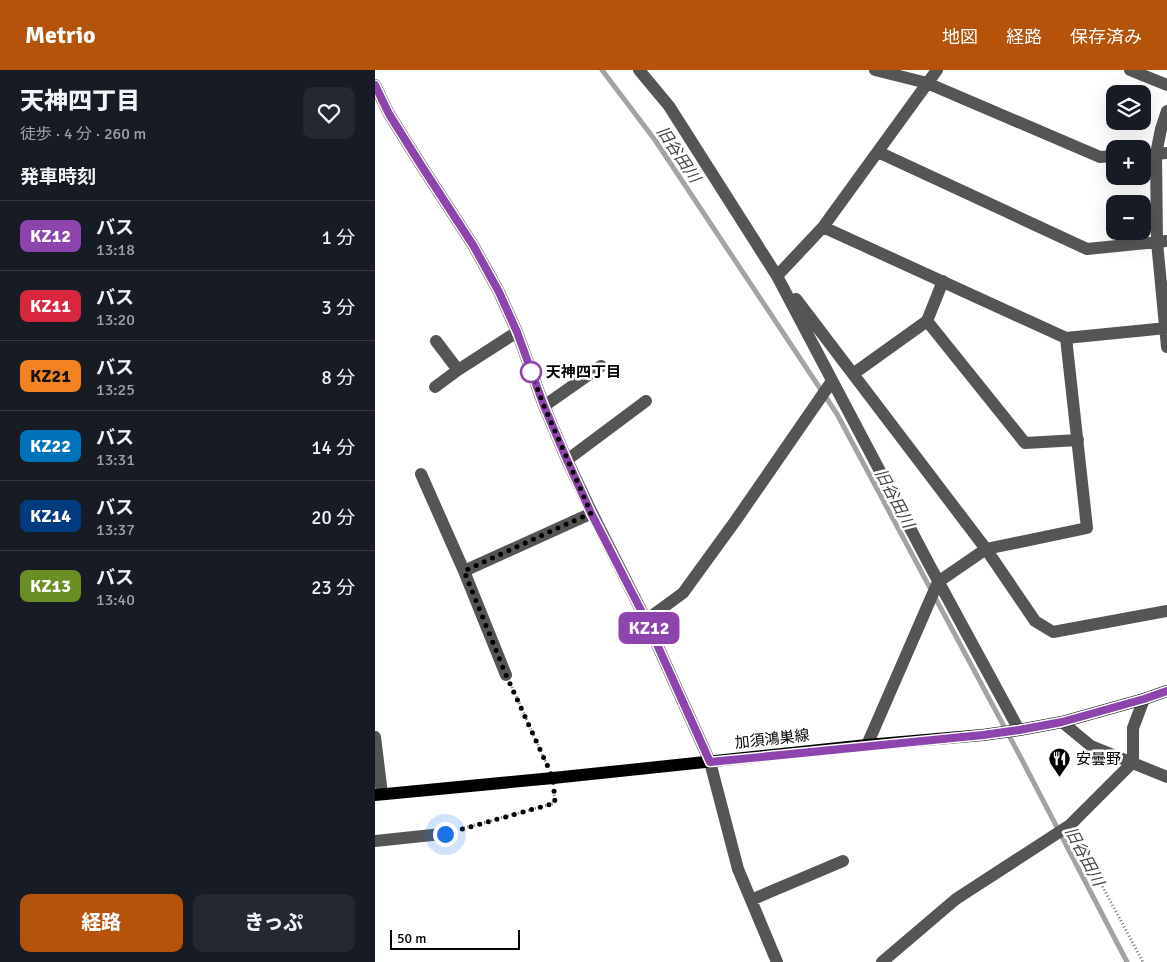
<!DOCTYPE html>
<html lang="ja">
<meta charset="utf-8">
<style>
body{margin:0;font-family:Signika,"Noto Sans JP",sans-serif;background:#242831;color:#f1f3f6;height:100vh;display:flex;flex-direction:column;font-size:19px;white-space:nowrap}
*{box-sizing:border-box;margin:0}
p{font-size:16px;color:#9ea1a6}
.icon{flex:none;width:28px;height:28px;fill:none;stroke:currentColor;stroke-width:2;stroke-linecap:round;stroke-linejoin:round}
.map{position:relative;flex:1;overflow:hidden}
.side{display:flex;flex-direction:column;background:#171b24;width:375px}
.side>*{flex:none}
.badge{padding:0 10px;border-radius:8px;font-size:18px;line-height:32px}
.buttons{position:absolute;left:731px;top:15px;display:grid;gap:10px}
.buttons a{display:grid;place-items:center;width:45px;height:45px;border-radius:10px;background:#171b24;box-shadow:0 5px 20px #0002;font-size:25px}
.scale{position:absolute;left:15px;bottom:12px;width:130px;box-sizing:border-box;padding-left:5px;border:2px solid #000;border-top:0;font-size:14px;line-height:18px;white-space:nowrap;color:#000;-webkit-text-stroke:4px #fff;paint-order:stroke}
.you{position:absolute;width:25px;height:25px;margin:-12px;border:4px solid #fff;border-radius:50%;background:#1a73e8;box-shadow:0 0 0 8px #1a73e833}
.map>.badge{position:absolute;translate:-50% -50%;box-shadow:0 0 0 2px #fff}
h2{padding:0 20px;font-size:19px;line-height:45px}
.round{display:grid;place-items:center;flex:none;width:52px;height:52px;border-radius:10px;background:#242831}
.head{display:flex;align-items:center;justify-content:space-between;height:85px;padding:0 20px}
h1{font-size:24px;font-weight:800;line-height:38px}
.action{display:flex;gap:10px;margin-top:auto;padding:10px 20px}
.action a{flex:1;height:58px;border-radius:10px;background:#b45309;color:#fff;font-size:20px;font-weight:800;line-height:58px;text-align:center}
.action a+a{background:#242831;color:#f1f3f6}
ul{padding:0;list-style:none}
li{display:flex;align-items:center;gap:15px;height:70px;padding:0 20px;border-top:1px solid #363941}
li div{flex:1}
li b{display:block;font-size:19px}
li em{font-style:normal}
li .badge{min-width:55px;font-weight:700;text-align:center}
header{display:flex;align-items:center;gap:30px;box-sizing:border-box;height:70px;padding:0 25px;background:#b45309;color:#fff}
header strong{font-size:24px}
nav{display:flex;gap:28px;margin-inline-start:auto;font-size:18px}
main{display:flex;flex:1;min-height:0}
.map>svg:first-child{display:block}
</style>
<header>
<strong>Metrio</strong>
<nav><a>地図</a><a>経路</a><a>保存済み</a></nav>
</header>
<main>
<section class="side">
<div class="head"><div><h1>天神四丁目</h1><p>徒歩 · 4 分 · 260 m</p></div><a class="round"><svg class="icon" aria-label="heart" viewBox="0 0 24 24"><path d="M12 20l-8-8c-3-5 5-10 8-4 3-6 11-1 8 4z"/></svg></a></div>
<h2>発車時刻</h2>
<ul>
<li><span class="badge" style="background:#8e44ad;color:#fff">KZ12</span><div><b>バス</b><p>13:18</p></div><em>1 分</em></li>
<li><span class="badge" style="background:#d7263d;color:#fff">KZ11</span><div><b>バス</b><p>13:20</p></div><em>3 分</em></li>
<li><span class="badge" style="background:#f58220;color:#111">KZ21</span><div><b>バス</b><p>13:25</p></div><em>8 分</em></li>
<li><span class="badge" style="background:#0072bc;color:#fff">KZ22</span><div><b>バス</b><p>13:31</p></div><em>14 分</em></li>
<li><span class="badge" style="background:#003b80;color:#fff">KZ14</span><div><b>バス</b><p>13:37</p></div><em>20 分</em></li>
<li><span class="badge" style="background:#6b8e23;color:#fff">KZ13</span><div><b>バス</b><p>13:40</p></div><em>23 分</em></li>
</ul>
<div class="action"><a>経路</a><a>きっぷ</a></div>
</section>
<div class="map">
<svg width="792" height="892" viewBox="0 0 792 892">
<rect width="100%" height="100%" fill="#fff"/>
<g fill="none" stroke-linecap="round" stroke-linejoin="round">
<path stroke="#a3a3a3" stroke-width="5" d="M227 0 280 70 462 344 647 690 752 892"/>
<path stroke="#777" stroke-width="3" stroke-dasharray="1 2.5" stroke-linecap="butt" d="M137 617 172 695
M89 758 180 733 179 723
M701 767 768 892"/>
<path stroke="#555" stroke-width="12" d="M264 0 294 36 402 206 555 496 644 660
M500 0 552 13 725 87 740 86
M755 0 792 15
M0 15 14 44 46 95 98 175 124 222 142 262 169 336 192 390 217 443 271 550 335 692 363 799 402 892
M792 41 786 59 781 84 782 172 792 277
M503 82 712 179 792 171
M768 85 792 83
M448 157 691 268 792 258
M402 206 448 157 562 0
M421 229 611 479 660 551 678 562 792 541
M552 251 650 373 703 370
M61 271 83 300
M478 304 552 251 568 211
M60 317 83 300 142 262
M169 336 226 296
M192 390 271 331
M46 404 89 501
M271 550 308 523 361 450 457 311
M131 605 89 501 217 443
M687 652 716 676 792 707
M0 667 7 724
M492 675 563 512 611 479 712 458 691 268
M0 771 76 763
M376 830 468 791
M507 892 581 829 695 755 758 692V658L769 629"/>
<path stroke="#000" stroke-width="12" d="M0 725 178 708 492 675 608 665 644 660 687 652 769 629 792 621"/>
</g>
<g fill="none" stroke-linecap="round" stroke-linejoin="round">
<defs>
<path id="line" d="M0 15 14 44 46 95 98 175 124 222 142 262 169 336 192 390 216 443 271 550 335 692 608 665 644 660 687 652 769 629 792 621"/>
</defs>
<use href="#line" stroke="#fff" stroke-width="11"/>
<use href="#line" stroke="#8e44ad" stroke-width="8"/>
<path stroke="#000" stroke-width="5" stroke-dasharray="0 9" d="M70 764 180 733 178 708 131 605 89 501 216 443 169 336 155 299 156 302"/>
</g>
<defs>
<symbol id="restaurant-pin" viewBox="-11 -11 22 30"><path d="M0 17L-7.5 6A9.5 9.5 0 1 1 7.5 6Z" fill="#000" stroke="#fff"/><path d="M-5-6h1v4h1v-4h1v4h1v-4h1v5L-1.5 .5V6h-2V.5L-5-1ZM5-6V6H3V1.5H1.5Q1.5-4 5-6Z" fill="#fff"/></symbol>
</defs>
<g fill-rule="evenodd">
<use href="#restaurant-pin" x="672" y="676" width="25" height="34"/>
</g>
<circle fill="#fff" stroke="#8e44ad" stroke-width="2.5" cx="156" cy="302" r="10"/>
<g text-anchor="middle" stroke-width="5" stroke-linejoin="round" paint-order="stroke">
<g font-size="15" font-weight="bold" fill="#000" stroke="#fff" text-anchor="start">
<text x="171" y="307">天神四丁目</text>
</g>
<g font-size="15" fill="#000" stroke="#fff">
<text transform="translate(397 669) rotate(-6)" y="5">加須鴻巣線</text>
</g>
<g font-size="15" fill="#000" stroke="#fff" text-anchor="start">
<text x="701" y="694">安曇野</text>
</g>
<g font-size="16" font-style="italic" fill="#444" stroke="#fff">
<text transform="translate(304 84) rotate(56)" y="6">旧谷田川</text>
<text transform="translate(520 428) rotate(62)" y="6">旧谷田川</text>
<text transform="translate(710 786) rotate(62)" y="6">旧谷田川</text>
</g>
</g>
</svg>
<div class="buttons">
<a><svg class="icon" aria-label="layers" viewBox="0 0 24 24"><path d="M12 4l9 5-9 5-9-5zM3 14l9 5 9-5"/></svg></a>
<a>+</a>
<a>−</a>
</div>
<div class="scale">50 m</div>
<div class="you" style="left:70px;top:764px"></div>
<b class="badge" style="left:274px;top:558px;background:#8e44ad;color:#fff">KZ12</b>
</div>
</main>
